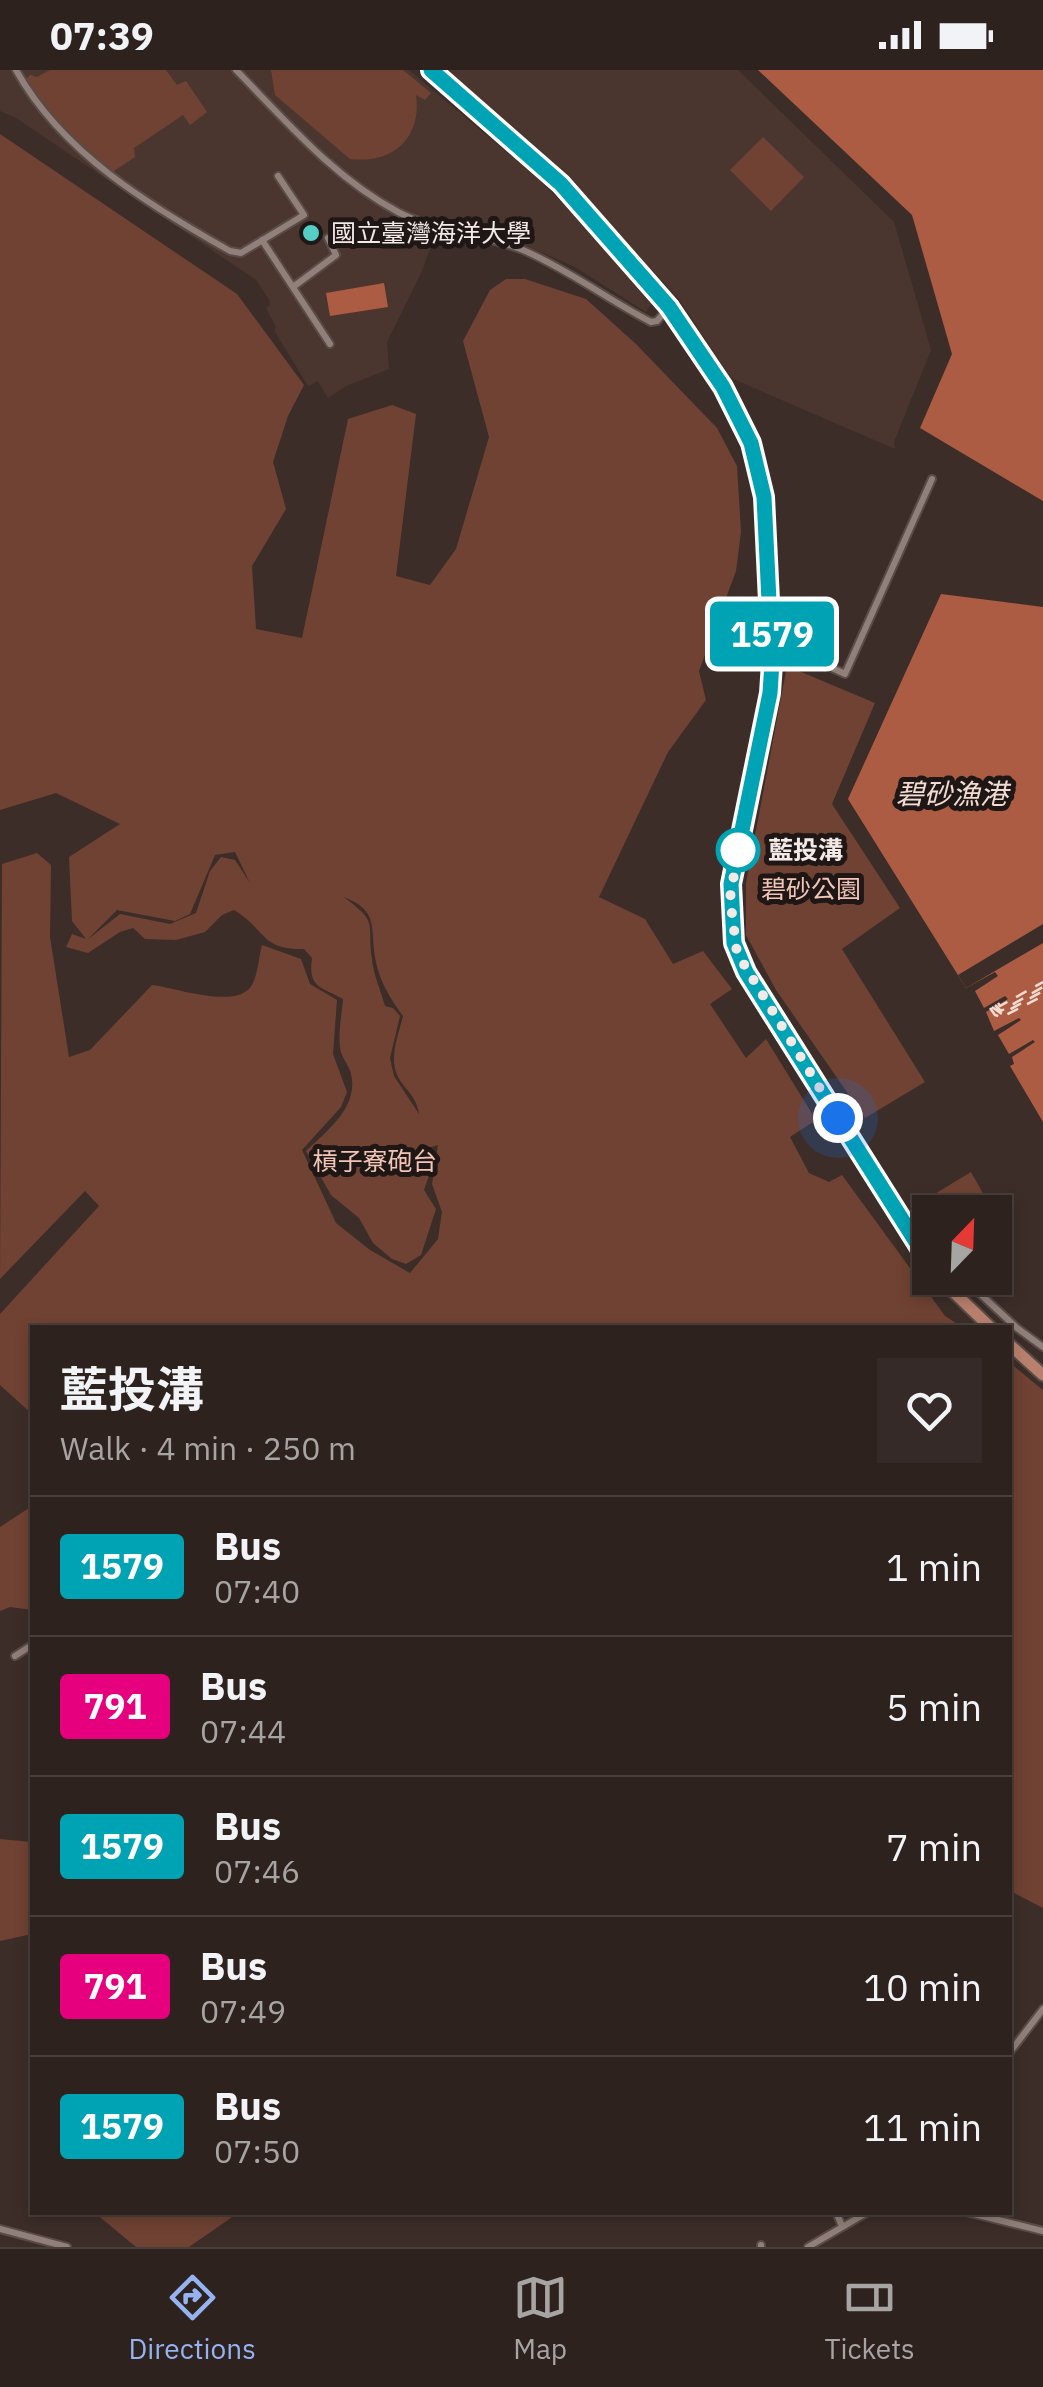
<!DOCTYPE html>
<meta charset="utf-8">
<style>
body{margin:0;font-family:"IBM Plex Sans","Noto Sans TC",sans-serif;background:#352a27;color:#f1f3f6;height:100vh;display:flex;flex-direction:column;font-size:38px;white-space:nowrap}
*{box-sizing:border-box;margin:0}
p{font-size:32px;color:#a7a4a4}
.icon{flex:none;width:55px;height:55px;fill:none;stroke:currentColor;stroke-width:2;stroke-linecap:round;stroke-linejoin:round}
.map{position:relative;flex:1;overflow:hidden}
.sheet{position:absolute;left:30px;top:1255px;width:982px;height:890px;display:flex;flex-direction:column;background:#2d221e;border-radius:0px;box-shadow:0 5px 15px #0003,0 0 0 2px #483f3c}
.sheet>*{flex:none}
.badge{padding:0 20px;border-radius:8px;font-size:35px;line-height:65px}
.needle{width:65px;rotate:23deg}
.fabs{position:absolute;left:912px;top:1125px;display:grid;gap:20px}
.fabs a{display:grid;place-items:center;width:100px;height:100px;border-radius:0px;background:#2d221e;box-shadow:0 5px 15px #0003,0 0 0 2px #483f3c;font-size:50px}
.you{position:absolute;width:50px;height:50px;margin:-25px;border:8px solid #fff;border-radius:50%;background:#1a73e8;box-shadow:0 0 0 15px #1a73e833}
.map>.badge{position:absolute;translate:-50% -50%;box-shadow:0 0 0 5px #fff}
.round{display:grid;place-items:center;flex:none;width:105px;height:105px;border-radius:0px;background:#352a27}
.head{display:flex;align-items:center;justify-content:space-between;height:170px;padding:0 30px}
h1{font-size:48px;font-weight:700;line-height:75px}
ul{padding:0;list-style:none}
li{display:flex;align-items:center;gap:30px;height:140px;padding:0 30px;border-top:2px solid #483f3c}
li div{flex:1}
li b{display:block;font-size:38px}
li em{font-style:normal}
li .badge{min-width:110px;font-weight:700;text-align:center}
.status{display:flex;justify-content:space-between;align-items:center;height:70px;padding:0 50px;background:#2d221e;direction:ltr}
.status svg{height:28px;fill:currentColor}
.tab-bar{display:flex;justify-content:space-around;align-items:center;height:140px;border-top:2px solid #483f3c;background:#2d221e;font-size:28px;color:#a7a4a4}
.tab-bar a{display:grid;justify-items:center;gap:5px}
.tab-bar .selected{color:#95b2f1}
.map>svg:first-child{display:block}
</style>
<div class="status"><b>07:39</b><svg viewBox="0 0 49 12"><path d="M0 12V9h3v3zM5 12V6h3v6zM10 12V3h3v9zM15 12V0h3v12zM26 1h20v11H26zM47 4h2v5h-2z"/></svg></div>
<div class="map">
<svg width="1043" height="2177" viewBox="0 0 1043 2177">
<rect width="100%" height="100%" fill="#3c2d28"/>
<path fill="#4b362f" d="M0 0H409L533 104 574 144 651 234 646 242 575 197 483 157 439 153 422 201 387 272 389 299 346 316 328 328 318 311 308 316 274 260 276 257 266 238 270 235 269 230 256 210 16 48 0 41Z
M447 0H738L894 152 931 280 894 372 895 379 731 308 678 228 549 92Z"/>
<path fill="#704233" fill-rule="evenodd" d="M50 0H166L177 15 186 11 207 42 190 55 183 45 134 78 135 87 111 103 78 80 24 12 30 5 37 7Z
M271 0H403L431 23 425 30 416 25C422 68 393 94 350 89L275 25Z
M0 64 237 224 304 315 288 346 273 392 286 439 252 496 256 559 302 568 348 349 392 335 416 344 396 506 430 515 456 479 489 367 463 271 490 220 506 209H525L586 229 636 274 717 358 737 396 741 462 736 501 699 601 706 630 668 682 599 827 645 849 673 894 703 881 732 919 710 934 746 988 766 969 816 1050 790 1067 809 1103 829 1112 842 1105 945 1246 962 1257 32 1258V1344L0 1315V1244L99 1136 85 1121 0 1209 2 794 37 783 51 795 50 867 69 987 90 980 152 915C177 918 238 940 252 915 258 904 259 886 262 875L301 889 310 914 337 930 333 984 347 1022 341 1037 302 1080 336 1153 370 1180 410 1203 438 1169 442 1142 432 1114 438 1075 428 1078 431 1100 424 1120 436 1139 421 1185 406 1194 392 1189 373 1173 359 1148 331 1125 306 1081C327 1061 359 1037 351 1004 349 994 340 987 340 976 338 961 342 944 343 929 320 916 308 918 312 888L304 879C260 880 267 860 234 840L222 845 205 862 176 870 145 869 133 858 120 862 88 883 66 877 72 864 86 869 72 851 69 787 120 754 56 723 0 740ZM235 782 250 813 235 790 221 787 210 801 196 843 170 854 120 844 87 870 117 840 175 851 190 844 215 785ZM344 827C379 841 370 856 375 887 378 908 390 929 403 946 399 963 390 984 396 1002 402 1019 416 1023 419 1044L394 1006 390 988 400 946 393 938 385 936C381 921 373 904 372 889 367 850 379 854 344 827Z
M763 67 804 107 771 141 730 100Z
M787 596 875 633 832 734 900 838 842 879 925 1012 865 1048 776 920 746 865V813Z
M971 1102 984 1125 954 1142H936L928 1128Z
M1010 1293 1043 1320V1838L1010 1821V1744L1013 1738 1010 1736Z
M32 1436V1540L10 1537 0 1541V1457Z
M0 1769 32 1772V1864L0 1871Z
M95 2143H238L189 2177H136Z"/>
<path fill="#ab5c43" d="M758 0H1043V431L920 358 952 284 912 145Z
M384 213 388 237 330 246 326 223Z
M941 524 1043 537V1052L1010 996 1014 994 1012 987 1035 972 1033 970 1009 984 998 965 1021 950 1019 948 994 961 986 942 1008 929 1005 926 984 938 975 921 998 906 995 902 966 918 848 729Z"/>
<path fill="#3c2d28" d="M1043 854V873L966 918 958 905Z"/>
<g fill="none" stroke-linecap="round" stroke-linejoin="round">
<path stroke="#f3dbd3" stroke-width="2.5" stroke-dasharray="12 10" stroke-linecap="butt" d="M998 933 1000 936 1043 912
M995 935 1001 941 1043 917
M992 937 1002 944 1043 921
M990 938 995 945 1002 947 1043 926"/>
<defs>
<path id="minor" d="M16 0C62 83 150 136 230 181L241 183 304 145 278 106
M236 0C286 51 334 108 398 142 438 163 482 163 523 180 569 200 607 229 651 252L657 251 668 238
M262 170 330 274
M293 217 336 185 328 168
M772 570 845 604 932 409
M963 1208 1017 1258 1043 1277
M15 1586 32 1575
M1010 1982 1043 1939
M836 2142 842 2156
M966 2142 1043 2161
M0 2159 67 2177
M761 2177V2175
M808 2177 868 2142"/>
<path id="primary" d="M431 0 561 114 669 237 723 317 751 373 764 427 772 593 770 623 731 814 734 873 747 902 930 1194
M939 1208 991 1258
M1010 1275 1043 1305"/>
</defs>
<use href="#minor" stroke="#594c48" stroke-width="10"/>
<use href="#primary" stroke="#594c48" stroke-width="15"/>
<use href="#minor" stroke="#917f79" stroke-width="6"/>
<use href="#primary" stroke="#b9806d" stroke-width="11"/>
</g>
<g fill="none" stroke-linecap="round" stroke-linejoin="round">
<defs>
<path id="line" d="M431 0 561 114 669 237 723 317 751 373 764 427 772 593 770 623 731 814 734 873 746 902 930 1194"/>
</defs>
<use href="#line" stroke="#fff" stroke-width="22"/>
<use href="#line" stroke="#00a3b4" stroke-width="15"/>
<path stroke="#f3e9e6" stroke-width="10" stroke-dasharray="0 18" d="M738 780 739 776 730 828 737 883 838 1048"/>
</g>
<circle fill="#55cec5" stroke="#1e1715" stroke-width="4" cx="311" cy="163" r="10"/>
<circle fill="#fff" stroke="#00a3b4" stroke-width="5" cx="738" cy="780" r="20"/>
<g text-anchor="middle" stroke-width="10" stroke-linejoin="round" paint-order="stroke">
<g font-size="25" fill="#f3e9e6" stroke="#1e1715" text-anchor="start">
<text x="331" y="172">國立臺灣海洋大學</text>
</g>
<g font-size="25" font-weight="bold" fill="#f3e9e6" stroke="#1e1715" text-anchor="start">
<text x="768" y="789">藍投溝</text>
</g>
<g font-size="25" fill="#f2c5b6" stroke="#1e1715">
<text x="811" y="828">碧砂公園</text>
<text x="375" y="1100">槓子寮砲台</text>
</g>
<g font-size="28" font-style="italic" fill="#f3dbd3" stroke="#1e1715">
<text x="952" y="734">碧砂漁港</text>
</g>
</g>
</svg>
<div class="fabs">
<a><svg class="needle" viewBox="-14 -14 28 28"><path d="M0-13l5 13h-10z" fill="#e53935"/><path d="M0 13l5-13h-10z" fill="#a7a4a4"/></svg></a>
</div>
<div class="you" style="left:838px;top:1048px"></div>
<b class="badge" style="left:772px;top:564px;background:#00a3b4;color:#fff">1579</b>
<section class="sheet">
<div class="head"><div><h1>藍投溝</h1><p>Walk · 4 min · 250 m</p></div><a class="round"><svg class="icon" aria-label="heart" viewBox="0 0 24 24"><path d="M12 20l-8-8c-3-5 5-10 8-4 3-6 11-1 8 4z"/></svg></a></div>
<ul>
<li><span class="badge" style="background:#00a3b4;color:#fff">1579</span><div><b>Bus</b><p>07:40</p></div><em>1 min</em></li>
<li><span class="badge" style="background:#e6007e;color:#fff">791</span><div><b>Bus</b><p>07:44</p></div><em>5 min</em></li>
<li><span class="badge" style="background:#00a3b4;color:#fff">1579</span><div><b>Bus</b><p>07:46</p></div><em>7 min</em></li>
<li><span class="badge" style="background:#e6007e;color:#fff">791</span><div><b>Bus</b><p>07:49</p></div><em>10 min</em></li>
<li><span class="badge" style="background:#00a3b4;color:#fff">1579</span><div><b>Bus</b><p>07:50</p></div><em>11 min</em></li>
</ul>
</section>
</div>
<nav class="tab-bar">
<a class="selected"><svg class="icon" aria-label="directions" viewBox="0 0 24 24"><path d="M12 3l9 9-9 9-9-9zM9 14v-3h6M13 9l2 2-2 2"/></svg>Directions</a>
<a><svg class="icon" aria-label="map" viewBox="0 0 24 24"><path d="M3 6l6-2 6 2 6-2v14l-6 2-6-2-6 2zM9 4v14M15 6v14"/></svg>Map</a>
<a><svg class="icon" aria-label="tickets" viewBox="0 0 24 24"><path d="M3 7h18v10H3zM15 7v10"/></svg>Tickets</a>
</nav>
